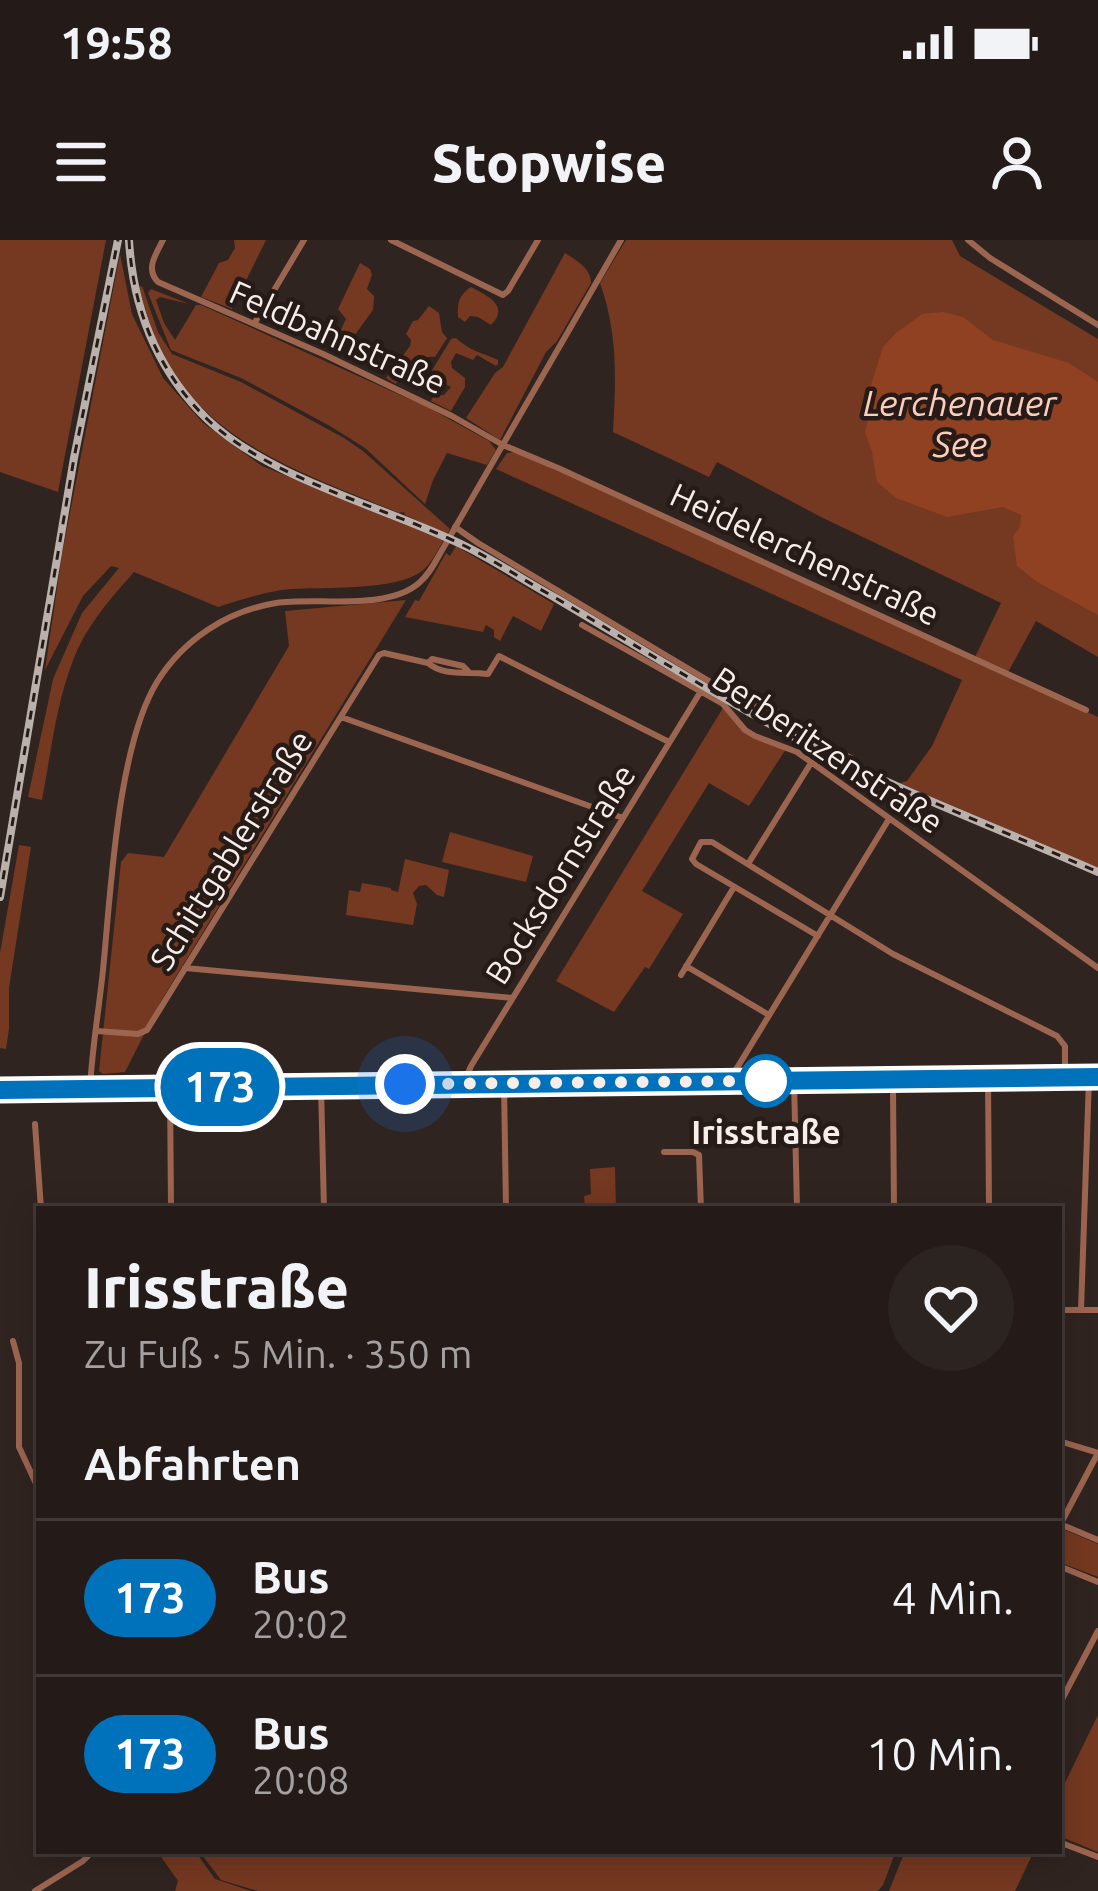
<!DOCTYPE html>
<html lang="de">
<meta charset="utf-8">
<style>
body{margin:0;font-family:Ubuntu,sans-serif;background:#2c2421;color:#f1f3f6;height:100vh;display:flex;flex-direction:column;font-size:45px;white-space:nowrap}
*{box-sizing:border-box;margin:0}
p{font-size:39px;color:#a3a1a2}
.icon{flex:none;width:66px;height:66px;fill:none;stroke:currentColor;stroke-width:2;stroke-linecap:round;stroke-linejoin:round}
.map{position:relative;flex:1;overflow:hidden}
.drawer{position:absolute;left:36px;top:966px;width:1026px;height:648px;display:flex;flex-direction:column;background:#241b18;border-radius:0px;box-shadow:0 6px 30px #0003,0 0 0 3px #413937}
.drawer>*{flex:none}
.badge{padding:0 24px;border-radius:39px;font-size:42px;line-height:78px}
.you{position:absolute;width:60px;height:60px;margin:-30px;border:9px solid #fff;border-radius:50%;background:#1a73e8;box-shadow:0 0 0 18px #1a73e833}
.map>.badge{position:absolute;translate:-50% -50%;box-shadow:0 0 0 6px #fff}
h2{padding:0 48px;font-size:45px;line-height:108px}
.round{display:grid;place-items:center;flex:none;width:126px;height:126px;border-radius:63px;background:#2c2421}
.head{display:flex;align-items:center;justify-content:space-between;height:204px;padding:0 48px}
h1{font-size:57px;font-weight:800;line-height:90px}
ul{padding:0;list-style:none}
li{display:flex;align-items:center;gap:36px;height:156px;padding:0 48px;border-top:3px solid #413937}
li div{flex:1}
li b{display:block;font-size:45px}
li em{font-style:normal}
li .badge{min-width:132px;font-weight:700;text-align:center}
.status{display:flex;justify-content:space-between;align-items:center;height:84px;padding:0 60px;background:#241b18;direction:ltr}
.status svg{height:33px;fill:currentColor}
header{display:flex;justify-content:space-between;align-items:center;height:156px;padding:0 48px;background:#241b18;font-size:54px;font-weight:800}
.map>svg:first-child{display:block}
</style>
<div class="status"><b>19:58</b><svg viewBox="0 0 49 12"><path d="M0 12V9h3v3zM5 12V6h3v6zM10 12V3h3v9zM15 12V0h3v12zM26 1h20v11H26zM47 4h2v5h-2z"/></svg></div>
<header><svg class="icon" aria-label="menu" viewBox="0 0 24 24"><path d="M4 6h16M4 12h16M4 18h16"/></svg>Stopwise<svg class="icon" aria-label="person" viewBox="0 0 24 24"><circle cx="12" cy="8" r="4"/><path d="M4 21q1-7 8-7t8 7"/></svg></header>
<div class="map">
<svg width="1098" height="1651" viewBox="0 0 1098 1651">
<rect width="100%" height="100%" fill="#302420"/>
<path fill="#753821" d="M0 0H106L58 252 0 232Z
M234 0H266L232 69 201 57 219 23 228 20 235 8Z
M626 0H952L960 16 1098 99V417L1036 381 1007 434 1098 477V629L900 543 907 541 932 506 962 440 496 229 507 213 515 212 974 419 1001 363 823 278 717 222 709 237 613 192C616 140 618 93 600 43Z
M565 13C577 21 591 28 591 43L557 101 546 112 500 200 466 178 495 133 503 127Z
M120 14 132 74 163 138 203 183 262 226 444 299C438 310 432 323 422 331 396 351 324 347 291 349 266 351 242 360 218 367L134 332C111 358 87 385 74 418 56 463 51 513 42 560L28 557 53 439 82 373 119 328 111 326 83 356 45 430 62 314Z
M360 23 370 29 372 35 367 49 374 56 373 70 341 114 331 110 346 79 338 69Z
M142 46 158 92 172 114 241 142 344 198 363 211 440 280 450 289 447 294 405 275 404 272 399 273C309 235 206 205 159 108 150 89 141 69 137 47Z
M471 47C488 56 510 66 491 85L478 77 470 76 465 82 458 77C457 63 459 55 471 47Z
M151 49 189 64 160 57 156 60 164 83 175 100 196 65H201L429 168 489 201 496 210 487 225 447 213 433 240 425 264 365 208 330 186 241 138 171 110 148 53Z
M429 66 439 73 442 92 447 98 435 117C415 115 406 129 396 144L386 138 410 106 411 100 406 94 413 81 418 80Z
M456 98C468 110 483 113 498 120V124L496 126 477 115 473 120 456 113 451 122 452 128 465 138V147L451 171 431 161 434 155H444L451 147 430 136 431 132 451 99Z
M456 306 554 364 541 391 513 376 500 401 494 397V390L486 385 483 392 405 377 415 360 419 361 446 313 450 316Z
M406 360 161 761 125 832 103 834 99 831 121 622 128 613 164 617 289 406 285 371Z
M726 463C748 486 751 501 786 509L749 566 709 543 642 651 683 674 649 729 645 727 614 772 556 741Z
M450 592 533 616 526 642 442 622Z
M19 605 31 607 9 748V789L6 809 0 808V713Z
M405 619 449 630 444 657 437 655 426 645 419 646 413 653 417 664 413 685 346 675 349 650 360 652 362 643 391 648V650L398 652Z
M615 927 616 969H585L584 956 591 954 590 929Z
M1065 1290 1098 1304V1337L1059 1322V1301Z
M1098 1475V1612L1059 1596V1555Z
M157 1611H195L215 1639 251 1651H175L178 1641Z
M199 1611H896L883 1645 878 1651H258L221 1640Z
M905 1611H1034L1015 1651H889Z"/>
<path fill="#8f4122" d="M943 72 963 77 993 100 1069 123 1098 142V375L1037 342 1017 326 1013 296 1020 287 1021 275 1003 267 947 277 896 258 877 242 872 212 865 192 869 177 867 157 883 107 896 93 922 74Z"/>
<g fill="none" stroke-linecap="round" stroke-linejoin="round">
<path stroke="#9c6550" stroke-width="6" d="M163 0C156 14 145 29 158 42L323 114 452 176 503 205 558 228 1086 470
M391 0 503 55 508 51 538 0
M968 0 990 18 1098 85
M254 84 304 0
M455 287 478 303 734 456 780 473 812 499 851 518
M582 385 723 464 745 490 755 496 797 512 1098 728
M428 423C444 437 468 431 488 434L499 416 669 502
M341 477 623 578
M748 624 811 523
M818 696 696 624 692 619 701 602H712L893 714 1057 796 1065 806V838
M686 726 769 775
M185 728 512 758
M681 735 734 647
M97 791 138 794 147 790 379 415 384 413 428 423 432 419 463 426 468 431
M988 838 989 969
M794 840 797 969
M729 841 889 579
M464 843 471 826 701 451
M504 844 506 969
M170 847 171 969
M321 847 324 969
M90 848C92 809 99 769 103 730 111 651 117 508 157 442 183 400 227 371 276 363 317 357 387 371 419 343 431 333 437 318 445 305L621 0
M35 884 41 969
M664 912H693L699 915 701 969
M894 969 893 849 895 840
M1059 1070H1098
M1081 1070 1089 838
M13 1101 19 1123V1207L39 1250
M1059 1201 1098 1213
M1060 1284 1098 1300
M1059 1287 1098 1213
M1059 1326 1098 1342
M1059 1465 1098 1391
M1059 1602 1098 1617
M35 1651 83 1621 93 1611"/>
<path stroke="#f5b096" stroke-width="9" d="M0 850 1098 837"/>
<defs>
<path id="rail" d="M129 0C133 69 157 130 207 179 271 240 387 267 467 307 497 322 525 341 554 357 632 403 710 452 790 495 889 547 995 587 1098 632
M0 657 74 218 118 0"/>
</defs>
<use href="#rail" stroke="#bab1ad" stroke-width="8"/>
<use href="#rail" stroke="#261b16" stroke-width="3" stroke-dasharray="9" stroke-linecap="butt"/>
</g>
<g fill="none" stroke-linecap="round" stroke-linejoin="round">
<defs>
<path id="line" d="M0 850 1098 837"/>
</defs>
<use href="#line" stroke="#fff" stroke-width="27"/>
<use href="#line" stroke="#0072bc" stroke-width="18"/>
<path stroke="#f7eeeb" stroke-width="12" stroke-dasharray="0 21.6" d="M405 844 766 841"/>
</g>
<circle fill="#fff" stroke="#0072bc" stroke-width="6" cx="766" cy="841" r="24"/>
<g text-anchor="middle" stroke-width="9" stroke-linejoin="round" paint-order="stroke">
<g font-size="33" fill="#f7eeeb" stroke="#261b16">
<text transform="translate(338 97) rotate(24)" y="12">Feldbahnstraße</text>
<text transform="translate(805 314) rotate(25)" y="12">Heidelerchenstraße</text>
<text transform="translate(828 510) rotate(34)" y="12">Berberitzenstraße</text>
<text transform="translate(231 610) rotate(-58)" y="12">Schittgablerstraße</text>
<text transform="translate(560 634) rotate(-58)" y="12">Bocksdornstraße</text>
</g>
<g font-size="33" font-weight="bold" fill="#f7eeeb" stroke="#261b16">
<text x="766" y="904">Irisstraße</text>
</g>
<g font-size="36" font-style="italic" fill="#fbcdbc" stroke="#261b16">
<text x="960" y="176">Lerchenauer<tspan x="960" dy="41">See</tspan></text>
</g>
</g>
</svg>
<div class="you" style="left:405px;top:844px"></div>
<b class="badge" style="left:220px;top:847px;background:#0072bc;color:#fff">173</b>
<section class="drawer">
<div class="head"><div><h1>Irisstraße</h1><p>Zu Fuß · 5 Min. · 350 m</p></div><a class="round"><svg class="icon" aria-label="heart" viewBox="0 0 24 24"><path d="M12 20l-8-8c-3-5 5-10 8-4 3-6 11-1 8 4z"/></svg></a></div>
<h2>Abfahrten</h2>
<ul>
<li><span class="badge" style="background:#0072bc;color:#fff">173</span><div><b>Bus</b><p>20:02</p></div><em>4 Min.</em></li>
<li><span class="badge" style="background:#0072bc;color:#fff">173</span><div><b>Bus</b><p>20:08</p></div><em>10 Min.</em></li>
</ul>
</section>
</div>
